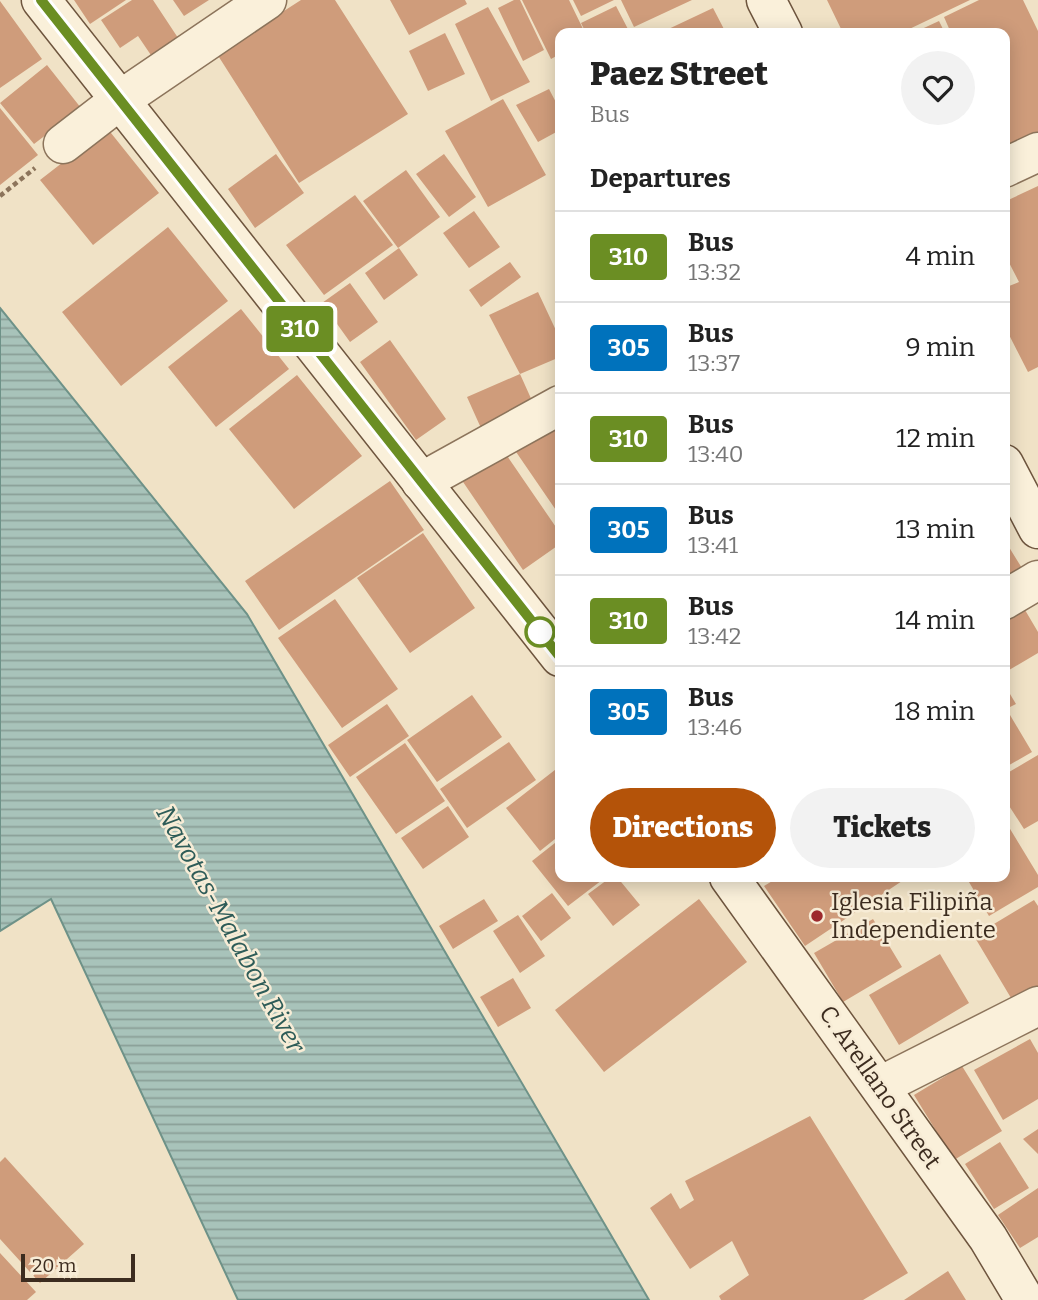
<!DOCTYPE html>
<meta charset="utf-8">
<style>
body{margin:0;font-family:Bitter,serif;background:#f2f2f2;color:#222;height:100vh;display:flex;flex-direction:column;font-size:26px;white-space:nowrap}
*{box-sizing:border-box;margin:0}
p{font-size:23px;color:#767676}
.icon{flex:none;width:38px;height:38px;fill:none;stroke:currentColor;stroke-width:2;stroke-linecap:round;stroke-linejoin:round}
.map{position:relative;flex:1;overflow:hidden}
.panel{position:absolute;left:555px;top:28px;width:455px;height:854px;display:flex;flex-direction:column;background:#fff;border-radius:14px;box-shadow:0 4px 18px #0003}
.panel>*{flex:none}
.badge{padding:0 14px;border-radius:5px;font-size:24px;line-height:46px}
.scale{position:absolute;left:21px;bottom:18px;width:114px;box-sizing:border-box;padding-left:7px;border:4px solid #3c2c1f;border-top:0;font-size:19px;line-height:24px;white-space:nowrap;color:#3c2c1f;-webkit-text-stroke:5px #f7ecd6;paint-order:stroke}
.map>.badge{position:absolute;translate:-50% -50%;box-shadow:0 0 0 4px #fff}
h2{padding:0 35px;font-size:26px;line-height:63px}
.round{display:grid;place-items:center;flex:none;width:74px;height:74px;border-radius:37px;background:#f2f2f2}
.head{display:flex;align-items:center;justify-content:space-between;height:119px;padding:0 35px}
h1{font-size:33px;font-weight:800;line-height:52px}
.action{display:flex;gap:14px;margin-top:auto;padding:14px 35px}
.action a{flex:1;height:80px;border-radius:42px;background:#b45309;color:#fff;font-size:28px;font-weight:800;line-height:80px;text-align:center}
.action a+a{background:#f2f2f2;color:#222}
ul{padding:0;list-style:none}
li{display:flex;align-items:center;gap:21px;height:91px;padding:0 35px;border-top:2px solid #e0e0e0}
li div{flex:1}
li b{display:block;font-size:26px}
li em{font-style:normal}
li .badge{min-width:77px;font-weight:700;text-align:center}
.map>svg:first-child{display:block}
</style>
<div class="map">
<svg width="1038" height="1300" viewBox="0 0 1038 1300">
<defs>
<pattern id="water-rules" width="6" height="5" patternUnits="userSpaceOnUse" patternTransform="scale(1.75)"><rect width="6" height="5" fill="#a8c3ba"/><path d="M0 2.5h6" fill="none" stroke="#8a9f97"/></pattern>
</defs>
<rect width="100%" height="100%" fill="#f0e2c6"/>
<path fill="url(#water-rules)" stroke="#6e9288" stroke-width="2" d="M0 308 247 614 649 1300H238L51 899 0 931Z"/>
<path fill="#cf9c7b" d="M74 0H126L90 24Z
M132 0H153L186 50 159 67 138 36 120 48 101 20Z
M173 0H209L184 16Z
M301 0H335L408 114 299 183 217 54Z
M390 0H465L467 4 409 35Z
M514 0H520L544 50 523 61 498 8Z
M522 0H569L585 33H560V54L551 59Z
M573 0H614L581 16Z
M621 0H692L634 27Z
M827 0H970L901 33H843Z
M979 0H1023L1038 31V135L1008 149 1004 141V33H951L944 17Z
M0 1 42 59 0 88Z
M616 6 630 33H586L581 23Z
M488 7 530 82 491 101 455 24Z
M713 8 726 33H660Z
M939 21 945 33H913Z
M445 33 465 74 428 91 409 51Z
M47 65 81 108 34 144 0 103Z
M549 89 560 110V130L538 142 516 105Z
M503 99 546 175 488 207 445 131Z
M0 108 38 155 0 185Z
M107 128 159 193 93 245 40 180Z
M276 154 304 193 255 228 228 189Z
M444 154 476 197 449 217 416 174Z
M406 170 440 217 398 248 363 201Z
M1038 186V367L1028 372 1004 325V288L1019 282 1004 253V202Z
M355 195 393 245 324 295 286 245Z
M474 211 500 247 469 268 443 233Z
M168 227 228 301 121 386 62 312Z
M399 248 418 275 384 300 365 273Z
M510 262 521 277 481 307 469 290Z
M350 283 378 322 350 342 322 303Z
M538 292 560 339V357L520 374 538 414 485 437 467 397 520 374 489 315Z
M241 309 289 369 216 427 168 367Z
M390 340 446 419 416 440 360 362Z
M297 375 362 456 294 509 229 429Z
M560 414V516L512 446Z
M501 447 560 533V544L523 570 459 476Z
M390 481 424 530 279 630 245 581Z
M423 533 475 608 410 653 357 578Z
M1004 539 1025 573 1004 585Z
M335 599 398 689 342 728 278 638Z
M1025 610 1038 632V653L1004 673V623Z
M1004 684 1016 704 1004 710Z
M472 695 502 737 437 782 407 740Z
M387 704 409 736 350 777 328 745Z
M1010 715 1032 752 1004 768V718Z
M509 742 536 780 467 828 440 789Z
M405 743 445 801 396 834 356 777Z
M1038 755V821L1024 829 1004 798V775Z
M560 766V835L540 851 506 808Z
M448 806 469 837 423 869 401 838Z
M1004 819 1038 875V887L989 916 966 877H1004Z
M560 839V877H606L568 906 532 861Z
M611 877H617L640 905 613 926 588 894Z
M779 877H908L805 946 764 886Z
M552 893 571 918 541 941 522 916Z
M484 899 498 921 453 949 439 926Z
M699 899 747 962 604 1072 555 1010Z
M1034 900 1038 906V989L1014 1003 974 936Z
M518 915 545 956 520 973 493 931Z
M873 919 902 967 843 1002 814 953Z
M940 954 969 1003 899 1045 869 995Z
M513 978 531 1008 498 1027 480 997Z
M1030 1039 1038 1053V1099L1003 1120 974 1070Z
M962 1066 1002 1131 954 1160 914 1095Z
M810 1116 908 1273 863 1300H721L719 1296 749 1275 732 1241 690 1269 650 1208 671 1193 680 1209 694 1200 685 1181Z
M1038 1129V1154L1023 1139Z
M1000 1142 1029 1188 994 1209 965 1164Z
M5 1157 84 1244 40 1283 0 1239V1162Z
M1038 1188V1237L1020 1248 998 1215Z
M0 1253 36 1292 27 1300H0Z
M948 1271 966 1300H904Z"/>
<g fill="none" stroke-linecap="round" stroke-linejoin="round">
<defs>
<path id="street" d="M63 144 120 100 267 0
M1004 168 1038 152
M421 482 560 405
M1004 600 1038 580
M880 1086 1038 1006"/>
<path id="secondary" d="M41 0 560 657
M766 0 783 33
M1004 464 1038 529
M729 877 988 1238 1025 1300"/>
</defs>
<use href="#street" stroke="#8c745b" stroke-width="41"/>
<use href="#secondary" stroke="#6e553e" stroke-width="41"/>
<path stroke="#8c745b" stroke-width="4.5" stroke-dasharray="5 3.5" stroke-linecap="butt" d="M0 196 35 168"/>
<use href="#street" stroke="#faf0da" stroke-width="38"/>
<use href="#secondary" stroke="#faf0da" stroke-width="38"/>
</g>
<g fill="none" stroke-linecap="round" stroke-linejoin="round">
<defs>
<path id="line" d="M41 0 560 657"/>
</defs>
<use href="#line" stroke="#fff" stroke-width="16"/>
<use href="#line" stroke="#6b8e23" stroke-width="10"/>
</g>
<circle fill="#fff" stroke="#6b8e23" stroke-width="3.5" cx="540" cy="632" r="14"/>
<circle fill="#9d292d" stroke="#f7ecd6" stroke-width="2.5" cx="817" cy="916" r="7"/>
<g text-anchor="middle" stroke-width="5" stroke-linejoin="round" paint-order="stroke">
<g font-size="24" fill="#3c2c1f" stroke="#f7ecd6" text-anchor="start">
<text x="831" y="910">Iglesia Filipiña<tspan x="831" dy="28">Independiente</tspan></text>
</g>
<g font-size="24" fill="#3c2c1f" stroke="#f7ecd6">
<text transform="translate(880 1087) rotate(55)" y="8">C. Arellano Street</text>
</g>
<g font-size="26" font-style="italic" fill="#2e5c58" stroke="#f7ecd6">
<text transform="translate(231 929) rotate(61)" y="9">Navotas-Malabon River</text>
</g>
</g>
</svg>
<div class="scale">20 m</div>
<b class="badge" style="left:300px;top:329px;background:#6b8e23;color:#fff">310</b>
<section class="panel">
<div class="head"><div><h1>Paez Street</h1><p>Bus</p></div><a class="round"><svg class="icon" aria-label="heart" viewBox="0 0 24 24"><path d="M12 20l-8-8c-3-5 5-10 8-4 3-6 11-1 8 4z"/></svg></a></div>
<h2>Departures</h2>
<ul>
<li><span class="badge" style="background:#6b8e23;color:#fff">310</span><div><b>Bus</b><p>13:32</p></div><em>4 min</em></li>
<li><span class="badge" style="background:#0072bc;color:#fff">305</span><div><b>Bus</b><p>13:37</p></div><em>9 min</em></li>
<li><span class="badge" style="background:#6b8e23;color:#fff">310</span><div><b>Bus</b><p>13:40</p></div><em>12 min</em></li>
<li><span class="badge" style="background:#0072bc;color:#fff">305</span><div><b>Bus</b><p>13:41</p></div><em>13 min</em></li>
<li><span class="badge" style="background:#6b8e23;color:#fff">310</span><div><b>Bus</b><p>13:42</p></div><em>14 min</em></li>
<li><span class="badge" style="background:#0072bc;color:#fff">305</span><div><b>Bus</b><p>13:46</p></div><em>18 min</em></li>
</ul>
<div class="action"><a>Directions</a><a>Tickets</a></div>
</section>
</div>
